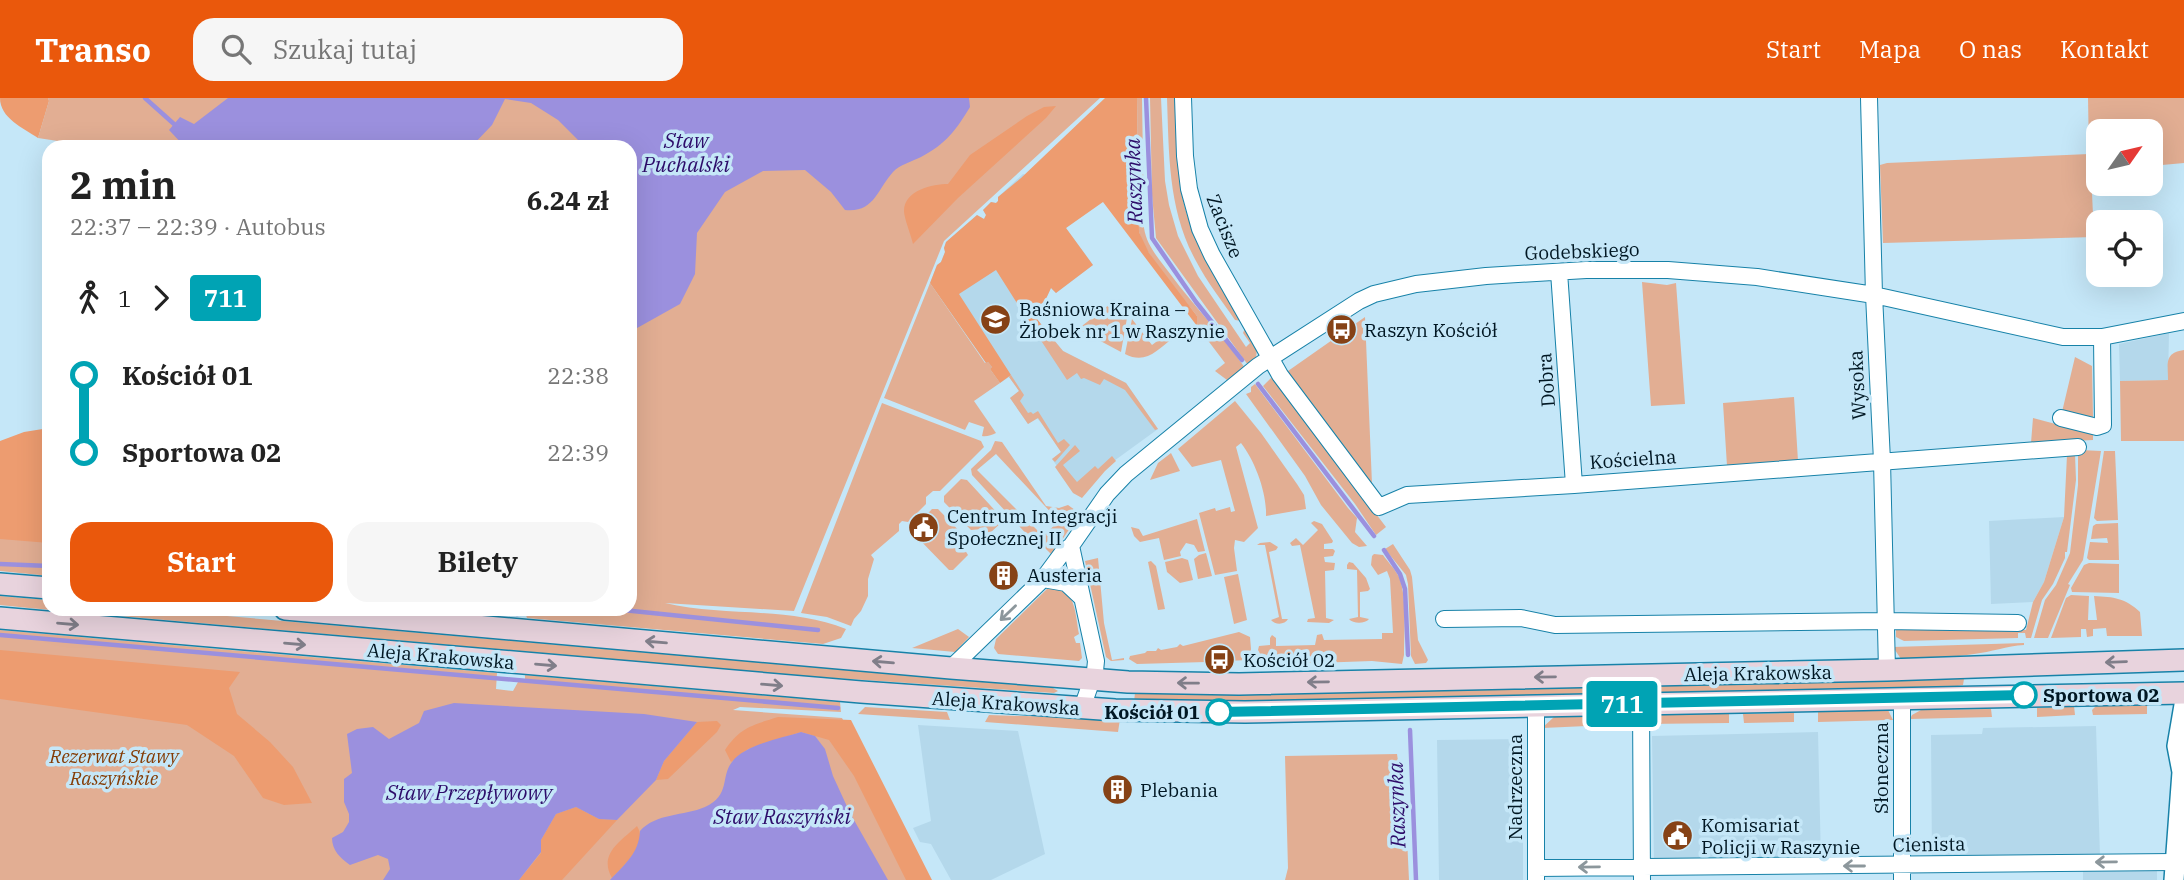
<!DOCTYPE html>
<html lang="pl">
<meta charset="utf-8">
<style>
body{margin:0;font-family:"IBM Plex Serif",serif;background:#f6f6f6;color:#222;height:100vh;display:flex;flex-direction:column;font-size:26px;white-space:nowrap}
*{box-sizing:border-box;margin:0}
p{font-size:23px;color:#767676}
.icon{flex:none;width:38px;height:38px;fill:none;stroke:currentColor;stroke-width:2;stroke-linecap:round;stroke-linejoin:round}
.map{position:relative;flex:1;overflow:hidden}
.panel{position:absolute;left:42px;top:42px;width:595px;height:476px;display:flex;flex-direction:column;background:#fff;border-radius:21px;box-shadow:0 7px 28px #0002}
.panel>*{flex:none}
.badge{padding:0 14px;border-radius:5px;font-size:24px;line-height:46px}
.needle{width:46px;rotate:56deg}
.buttons{position:absolute;left:2086px;top:21px;display:grid;gap:14px}
.buttons a{display:grid;place-items:center;width:77px;height:77px;border-radius:14px;background:#fff;box-shadow:0 7px 28px #0002;font-size:35px}
.map>.badge{position:absolute;translate:-50% -50%;box-shadow:0 0 0 4px #fff}
.legs{display:flex;align-items:center;gap:10px;height:77px;padding:0 28px;font-size:23px}
.legs p{margin-inline-start:auto}
.headline{display:flex;align-items:center;justify-content:space-between;height:119px;padding:0 28px}
h1{font-size:38px;font-weight:700;line-height:52px}
.button{display:flex;gap:14px;margin-top:auto;padding:14px 28px}
.button a{flex:1;height:80px;border-radius:21px;background:#ea580c;color:#fff;font-size:28px;font-weight:700;line-height:80px;text-align:center}
.button a+a{background:#f6f6f6;color:#222}
ul{padding:0 28px;list-style:none}
li{display:flex;align-items:center;gap:24px;height:77px;font-size:26px}
li i{display:grid;place-items:center;width:10px;height:100%;margin:0 9px;background:currentColor}
li i::after{content:'';width:18px;height:18px;margin:-9px;border:5px solid;border-radius:50%;background:#fff}
li p{margin-inline-start:auto}
li:first-child i{background:linear-gradient(#0000 50%,currentColor 0)}
li:last-child i{background:linear-gradient(currentColor 50%,#0000 0)}
header{display:flex;align-items:center;gap:42px;box-sizing:border-box;height:98px;padding:0 35px;background:#ea580c;color:#fff}
header strong{font-size:33px}
nav{display:flex;gap:38px;margin-inline-start:auto;font-size:24px}
.search{width:490px;height:63px;background:#f6f6f6;display:flex;align-items:center;gap:18px;box-sizing:border-box;padding:0 24px;border-radius:21px;color:#767676;font-size:26px}
.map>svg:first-child{display:block}
</style>
<header>
<strong>Transo</strong>
<div class="search"><svg class="icon" aria-label="search" viewBox="0 0 24 24"><circle cx="10" cy="10" r="6"/><path d="M15 15l6 6"/></svg>Szukaj tutaj</div>
<nav><a>Start</a><a>Mapa</a><a>O nas</a><a>Kontakt</a></nav>
</header>
<div class="map">
<svg width="2184" height="782" viewBox="0 0 2184 782">
<rect width="100%" height="100%" fill="#c5e7f8"/>
<path fill="#b4d8eb" d="M1023 76 1103 103 1066 130 1093 167 1056 195 1051 190 1045 203 1031 214 1063 253 1126 285 1158 331 1074 392 1052 361 1061 354 1042 326 1037 320 1028 326 1010 300 1019 293 1009 279 1000 285 930 185 937 167 941 164 945 154 944 150 946 144 977 117 984 121 986 117 983 112 991 104 996 105 998 103V99Z
M2169 235 2168 282 2120 283 2119 246Z
M2064 419 2044 484 2033 504 1991 506 1989 423Z
M918 627 1018 633 1045 756 991 782H951L931 746 920 744 913 730 931 723Z
M2096 628 2100 758 1932 762 1931 637 1982 636 1983 630Z
M1818 634 1821 763 1654 764 1652 638Z
M1523 641V782H1439L1437 642Z
M2157 769V782H2083V770Z"/>
<path fill="#e2ae93" fill-rule="evenodd" d="M48 0H1100L944 143 794 513 665 505C723 519 789 508 846 531L841 540 823 546 527 520 524 511H630V49H84V47L38 40 49 3Z
M1137 0H1142L1144 130C1147 149 1160 162 1171 177 1194 208 1224 239 1245 270L1227 282 1215 273 1225 265 1197 228V218C1178 193 1148 163 1139 134Z
M1150 0H1161L1165 83 1169 107 1178 138 1198 178 1246 249 1250 245 1243 235 1246 228 1257 252 1256 259 1248 267 1156 140 1152 97Z
M1167 0H1177C1178 34 1176 69 1183 102 1193 147 1220 185 1242 223L1235 222C1222 203 1207 184 1196 163 1168 112 1169 57 1167 0Z
M2088 0H2184V65L2151 68V33H2098V72L2091 73 2094 139 1883 145 1880 67 1887 65 2089 56Z
M1642 184 1667 187 1676 185 1685 306 1651 308Z
M930 185 985 265 988 264 992 269 990 271 1000 285 974 303 996 335C992 337 986 339 982 338L984 329 969 324 965 332 884 300Z
M1114 203 1127 220 1121 254 1078 231Z
M1365 219 1372 386 1304 299 1288 273Z
M1132 221 1152 247 1172 232 1175 236 1173 240C1157 252 1146 267 1125 256Z
M1044 230 1063 253 1126 285 1158 331 1155 332 1125 292 1104 281 1100 287 1084 280 1081 281 1077 275 1067 282 1036 235Z
M2184 252V343H2121L2120 283 2168 282C2168 265 2164 255 2184 252Z
M2075 259 2092 268 2093 319 2062 314Z
M1011 277 1024 297 1020 303 1028 315 1031 314 1033 316 1038 313 1058 345 1064 341 1070 347 1055 364 1052 361 1061 354 1038 320 1028 326 1010 300 1019 293 1009 279Z
M1272 279 1386 429 1376 437 1355 406 1263 288Z
M1255 286 1348 410 1357 420 1355 434 1367 448 1359 449 1352 445 1321 407 1305 378 1246 296 1251 294V289Z
M1794 299 1798 363 1727 368 1723 305Z
M1235 303 1261 335 1297 386 1304 397 1306 411 1266 418C1267 395 1255 363 1241 345L1236 349 1258 430 1244 444 1235 442 1234 450 1237 473 1215 477 1199 415 1215 410 1216 413 1230 409 1231 414 1235 413 1221 362 1192 369 1178 351Z
M882 305 981 343 984 349 940 393H933L926 399V406L908 424 902 423 899 426V433L871 457 874 461 868 481V498L861 513 854 521 851 528 827 519 801 515Z
M2033 320 2093 336V342L2031 345Z
M995 343 1002 344 1046 408 1059 410 1068 407 1075 412 1068 421 1072 427 1052 457 1038 443 1032 442 972 377 971 371 991 352ZM996 356 1059 423 1043 438 977 372Z
M1075 347 1080 353 1063 367 1077 384 1095 368 1098 371 1112 358 1116 363 1105 373 1082 400 1073 395 1055 369Z
M2080 352 2101 353 2083 462 2068 486 2070 487 2048 540H2034L2045 502 2056 487 2070 455 2078 387V356Z
M2104 353H2115L2118 422 2097 423 2094 420Z
M49 355V478L0 473V367Z
M1171 355 1180 373 1150 382 1158 365Z
M2075 356 2076 382 2067 454H2065V460L2053 486 2042 502 2031 540H2026L2025 535H2018V540L1904 543 1896 539V532L1900 529H1907L1908 532H2026L2033 504 2044 484 2064 419 2067 357Z
M961 381 967 382 1001 419 1002 424 990 435 982 431 971 432 944 404V398Z
M932 411H938L965 439 963 449 968 457 953 472H949L914 436V430Z
M1197 421 1205 453 1198 454 1194 447 1186 445 1180 454 1181 458 1164 462 1159 440 1140 444 1134 438 1131 429 1139 431 1143 438Z
M1314 423 1322 426 1333 443 1332 445 1324 446V451H1333L1335 453 1333 458 1324 459 1325 464 1335 465 1334 472 1325 473 1326 520 1334 522 1329 525 1307 524 1308 521 1315 520 1300 447 1292 448 1290 445 1296 440 1303 447 1318 432 1311 425Z
M2118 425 2119 462H2089L2087 460 2090 444 2108 445 2107 440 2091 441 2093 428 2096 426Z
M1270 444 1278 449 1276 452 1269 454 1282 521H1288C1285 527 1275 527 1271 522L1279 519 1265 447H1257L1260 445Z
M1393 446 1410 472 1412 479 1418 542 1428 562 1426 565 1415 566 1411 558 1408 486 1406 477 1385 451Z
M1206 455 1212 478 1198 481 1194 461 1199 457Z
M1374 456 1383 457C1388 464 1395 471 1399 479 1407 497 1404 537 1404 557L1402 566 1372 563 1315 565 1264 563 1258 552 1259 548 1270 547V540L1272 537 1276 540V548L1315 547 1317 537 1322 536 1324 542 1382 541V535H1393L1390 481 1387 473 1378 477 1371 467 1372 458Z
M1098 460 1104 525 1112 562 1124 560V562L1111 563 1106 559 1085 463Z
M1182 460 1188 462 1193 482 1180 485 1167 474 1165 464Z
M1151 463 1156 468 1165 511 1158 512 1148 464Z
M1349 464 1353 465 1366 480 1370 491 1368 493 1360 494V519L1369 521C1365 526 1353 526 1349 521L1358 519 1357 472 1347 471V467Z
M2089 465 2119 466V495L2072 494 2071 490 2084 467Z
M1238 476 1247 522 1234 526 1224 479Z
M1048 490C1076 487 1075 515 1079 536L1074 539 1076 545H1080L1082 560 1079 563 998 556 994 550 996 541Z
M2071 497 2089 498 2088 522H2097L2094 498C2114 499 2125 500 2140 514L2142 538H2107L2106 530 2093 531V538L2087 539 2086 531H2081V539L2051 540 2066 500Z
M0 498 49 502V511H146L1053 590 1058 593 1054 595 805 578 29 510 0 507Z
M958 531 969 539 955 554 912 550Z
M0 532 497 575 496 591 513 593 518 584 525 581V577L840 604 841 614 740 609 733 612 842 620 928 782H0Z
M1239 534 1250 539 1251 551 1249 562 1225 563V560H1217V563L1206 564 1137 566 1129 561 1130 558 1145 555 1147 553H1156L1158 550 1161 552 1177 549 1180 546 1183 548Z
M2024 545V547C2007 548 1991 554 1974 556 1950 560 1926 560 1901 561L1893 549Z
M1964 581 1963 587 1947 590 1272 605 1134 604 1135 595 1226 597Z
M2147 607V616L2093 617 2092 612 2096 608Z
M2074 608 2075 617 2037 619V610Z
M865 609 947 614 950 622 858 616Z
M1991 611 1992 619 1910 621 1912 617 1921 612Z
M1888 612 1893 622 1818 624V614Z
M1654 614 1729 615V625L1646 626 1649 618Z
M1794 615V624L1744 625 1743 616Z
M989 617 1120 621 1118 634 985 624Z
M1623 618 1629 621 1632 626 1542 630 1554 619Z
M1397 656 1406 719 1409 782H1285L1288 770 1285 658Z"/>
<path fill="#ed9c70" d="M0 0H48L49 3 38 40C23 30 0 20 0 0Z
M1105 0H1137L1139 134 1149 155 1197 218V228L1103 104 1066 130 1093 167 1056 195 1051 190 1045 203 1031 213 1044 230 1036 235 996 172 959 196 1011 277 1000 285 990 271 992 269 988 264 986 265 930 185 937 167 941 164 945 154 944 150 946 144 977 117 984 121 986 117 983 112 991 104 996 105 998 103V99L1021 80Z
M1056 8 1046 20 958 100 913 146C911 137 904 120 904 113 904 92 933 86 948 86L970 57 1027 18 1044 9Z
M49 330V445L0 441V343L24 334Z
M0 552 240 574 229 590 237 616 270 644 293 669 312 705 284 707 263 700 234 658 187 627 0 601Z
M778 619 851 622 932 782H906L854 678 829 642 801 634 748 651 731 664 725 652C740 629 753 627 778 619Z
M717 623 721 627 717 634 668 681 656 682 664 663 697 624Z
M576 709 599 721 617 722 562 782H519L541 755V742L556 716Z
M637 728C649 747 624 767 612 780 598 756 621 743 637 728Z"/>
<path fill="#9b90de" d="M228 0H969L970 9C956 32 946 46 921 59 913 63 899 67 893 74 877 92 874 115 845 112L831 94 805 72 763 73 725 94 697 135 695 176 680 206 630 234V49H585L558 22 531 5 505 1 492 27 471 49H185L169 32 180 19 194 26Z
M454 605 644 616 697 624 664 663 656 682 617 722 599 721 576 709 556 716 541 742V754L519 782H383L390 771 388 761 378 757 350 767C340 760 332 752 332 740L343 734 349 724V716L344 704V681L352 675 347 636 357 631 373 629 389 641 419 625 424 613Z
M801 634 815 638 825 651 833 678 850 715 888 782H610C625 766 639 755 640 733 656 715 684 718 705 709 731 697 720 679 732 664 744 647 782 640 801 634Z"/>
<g fill="none" stroke-linecap="round" stroke-linejoin="round">
<path stroke="#9b90de" stroke-width="4.5" d="M145 0 174 26
M1146 0 1152 140 1196 204 1242 262
M1258 286 1374 438
M1384 452 1400 476 1405 491 1408 557
M0 466 49 468
M613 511 818 532
M517 516 520 511
M0 537 838 610
M1410 632 1416 782"/>
<defs>
<path id="minor" d="M1183 0 1185 58 1189 91 1200 131 1212 157 1280 277 1379 409 1407 397 1574 387 2078 349
M1869 0 1874 197 1882 363 1887 572
M1559 174 1574 387
M2061 320 2097 329 2103 327 2102 239
M1071 448 1096 563 1095 573 1082 610
M1043 481 1066 485 1082 500
M1444 521 1521 520 1555 527 1885 523 2018 525
M951 570 1043 481 1063 454 1071 448 1107 396 1126 376 1258 268 1359 203 1374 196 1416 186 1486 178 1586 172H1668L1757 179 1874 197 2063 239H2102L2184 223
M1902 599V782
M1641 605 1642 782
M1536 608V782
M1536 770 2174 764"/>
<path id="tertiary" d="M2174 782 2182 674 2177 648 2184 607"/>
<path id="secondary" d="M0 486 49 490
M285 511 951 570 1128 584 1239 586 1887 572 2184 562
M0 520 861 594 1115 612 1245 614 2184 595"/>
</defs>
<use href="#minor" stroke="#1782a8" stroke-width="18"/>
<use href="#tertiary" stroke="#1782a8" stroke-width="22"/>
<use href="#secondary" stroke="#1782a8" stroke-width="24"/>
<use href="#minor" stroke="#fff" stroke-width="16"/>
<use href="#tertiary" stroke="#fff" stroke-width="19"/>
<use href="#secondary" stroke="#e8d3dd" stroke-width="21"/>
</g>
<defs><path id="oneway-shaft" d="M-6 0H5M1.5-3L5.5 0L1.5 3" fill="none" stroke-width="1.6" stroke-linecap="round" stroke-linejoin="round" transform="scale(1.75)"/></defs>
<g stroke="#8c979c">
<use href="#oneway-shaft" transform="translate(1008 515) rotate(136)"/>
<use href="#oneway-shaft" transform="translate(2106 764) rotate(179)"/>
<use href="#oneway-shaft" transform="translate(1854 768) rotate(180)"/>
<use href="#oneway-shaft" transform="translate(1589 769) rotate(179)"/>
</g>
<g stroke="#807e89">
<use href="#oneway-shaft" transform="translate(68 526) rotate(5)"/>
<use href="#oneway-shaft" transform="translate(656 544) rotate(-175)"/>
<use href="#oneway-shaft" transform="translate(295 546) rotate(5)"/>
<use href="#oneway-shaft" transform="translate(883 564) rotate(-175)"/>
<use href="#oneway-shaft" transform="translate(2116 564) rotate(178)"/>
<use href="#oneway-shaft" transform="translate(546 567) rotate(5)"/>
<use href="#oneway-shaft" transform="translate(1545 579) rotate(179)"/>
<use href="#oneway-shaft" transform="translate(1318 584) rotate(179)"/>
<use href="#oneway-shaft" transform="translate(1188 585) rotate(-179)"/>
<use href="#oneway-shaft" transform="translate(772 587) rotate(5)"/>
</g>
<g fill="none" stroke-linecap="round" stroke-linejoin="round">
<defs>
<path id="line-1" d="M1219 614 2024 597"/>
</defs>
<use href="#line-1" stroke="#fff" stroke-width="16"/>
<use href="#line-1" stroke="#00a3b4" stroke-width="10"/>
</g>
<defs>
<symbol id="school-disc" viewBox="-11 -11 22 22"><circle r="9.5" fill="#864216" stroke="#c5e7f8"/><path d="M0-5L7-2L0 1L-7-2ZM-4 1L0 2.5L4 1V4Q0 6-4 4Z" fill="#fff"/></symbol>
<symbol id="bus-disc" viewBox="-11 -11 22 22"><circle r="9.5" fill="#864216" stroke="#c5e7f8"/><path d="M-5-6H5V4H4V6H2V4H-2V6H-4V4H-5ZM-3.5-4V0h7V-4ZM-3.5 1.2v1.5H-2V1.2ZM2 1.2v1.5H3.5V1.2Z" fill="#fff"/></symbol>
<symbol id="civic-disc" viewBox="-11 -11 22 22"><circle r="9.5" fill="#864216" stroke="#c5e7f8"/><path d="M-.6-6.5H3V-4.5H.6V-3L4-1V1h2V6H-6V1h2V-1L-.6-3ZM-1.2 2.5V6h2.4V2.5Z" fill="#fff"/></symbol>
<symbol id="building-disc" viewBox="-11 -11 22 22"><circle r="9.5" fill="#864216" stroke="#c5e7f8"/><path d="M-4-6H4V6H1V3H-1V6H-4ZM-2.5-4.3h1.7v1.8h-1.7ZM.8-4.3h1.7v1.8H.8ZM-2.5-1h1.7V.8h-1.7ZM.8-1h1.7V.8H.8Z" fill="#fff"/></symbol>
</defs>
<g fill-rule="evenodd">
<use href="#school-disc" x="978" y="204" width="35" height="35"/>
<use href="#bus-disc" x="1324" y="214" width="35" height="35"/>
<use href="#civic-disc" x="906" y="412" width="35" height="35"/>
<use href="#building-disc" x="986" y="460" width="35" height="35"/>
<use href="#bus-disc" x="1202" y="544" width="35" height="35"/>
<use href="#building-disc" x="1100" y="674" width="35" height="35"/>
<use href="#civic-disc" x="1660" y="720" width="35" height="35"/>
</g>
<g fill="#fff" stroke="#00a3b4" stroke-width="3.5">
<circle cx="2024" cy="597" r="12"/>
<circle cx="1219" cy="614" r="12"/>
</g>
<g text-anchor="middle" stroke-width="7" stroke-linejoin="round" paint-order="stroke">
<g font-size="19" fill="#001723" stroke="#c5e7f8">
<text transform="translate(1225 128) rotate(68)" y="7">Zacisze</text>
<text transform="translate(1582 153) rotate(-2)" y="7">Godebskiego</text>
<text transform="translate(1546 282) rotate(-94)" y="7">Dobra</text>
<text transform="translate(1857 287) rotate(-93)" y="7">Wysoka</text>
<text transform="translate(1633 361) rotate(-4)" y="7">Kościelna</text>
<text transform="translate(441 558) rotate(5)" y="7">Aleja Krakowska</text>
<text transform="translate(1758 575) rotate(-1)" y="7">Aleja Krakowska</text>
<text transform="translate(1006 605) rotate(4)" y="7">Aleja Krakowska</text>
<text transform="translate(1881 670) rotate(-90)" y="7">Słoneczna</text>
<text transform="translate(1515 689) rotate(-90)" y="7">Nadrzeczna</text>
<text transform="translate(1929 746) rotate(-1)" y="7">Cienista</text>
</g>
<g font-size="19" fill="#001723" stroke="#c5e7f8" text-anchor="start">
<text x="1019" y="218">Baśniowa Kraina –<tspan x="1019" dy="22">Żłobek nr 1 w Raszynie</tspan></text>
<text x="1364" y="239">Raszyn Kościół</text>
<text x="947" y="425">Centrum Integracji<tspan x="947" dy="22">Społecznej II</tspan></text>
<text x="1027" y="484">Austeria</text>
<text x="1243" y="569">Kościół 02</text>
<text x="1140" y="699">Plebania</text>
<text x="1701" y="734">Komisariat<tspan x="1701" dy="22">Policji w Raszynie</tspan></text>
</g>
<g font-size="19" font-weight="bold" fill="#001723" stroke="#c5e7f8" text-anchor="start">
<text x="2043" y="604">Sportowa 02</text>
<text x="1200" y="621" text-anchor="end">Kościół 01</text>
</g>
<g font-size="19" font-style="italic" fill="#843c05" stroke="#c5e7f8">
<text x="114" y="665">Rezerwat Stawy<tspan x="114" dy="22">Raszyńskie</tspan></text>
</g>
<g font-size="21" font-style="italic" fill="#2d0c6a" stroke="#c5e7f8">
<text x="686" y="50">Staw<tspan x="686" dy="24">Puchalski</tspan></text>
<text transform="translate(1134 83) rotate(-92)" y="7">Raszynka</text>
<text x="469" y="702">Staw Przepływowy</text>
<text transform="translate(1397 707) rotate(-92)" y="7">Raszynka</text>
<text x="782" y="726">Staw Raszyński</text>
</g>
</g>
</svg>
<div class="buttons">
<a><svg class="needle" viewBox="-14 -14 28 28"><path d="M0-13l5 13h-10z" fill="#e53935"/><path d="M0 13l5-13h-10z" fill="#767676"/></svg></a>
<a><svg class="icon" aria-label="locate" viewBox="0 0 24 24"><circle cx="12" cy="12" r="6"/><path d="M12 2v4M12 18v4M2 12h4M18 12h4"/></svg></a>
</div>
<b class="badge" style="left:1622px;top:606px;background:#00a3b4;color:#fff">711</b>
<section class="panel">
<div class="headline"><div><h1>2 min</h1><p>22:37 – 22:39 · Autobus</p></div><b>6.24 zł</b></div>
<div class="legs"><svg class="icon" aria-label="walk" viewBox="0 0 24 24"><circle cx="13" cy="4" r="2"/><path d="M13 8l-2 6 4 7M11 14l-3 7M7 12l3-4h3l4 4"/></svg>1<svg class="icon" aria-label="forward" viewBox="0 0 24 24"><path d="M9 5l7 7-7 7"/></svg><b class="badge" style="background:#00a3b4;color:#fff">711</b></div>
<ul>
<li><i style="color:#00a3b4"></i><b>Kościół 01</b><p>22:38</p></li>
<li><i style="color:#00a3b4"></i><b>Sportowa 02</b><p>22:39</p></li>
</ul>
<div class="button"><a>Start</a><a>Bilety</a></div>
</section>
</div>
